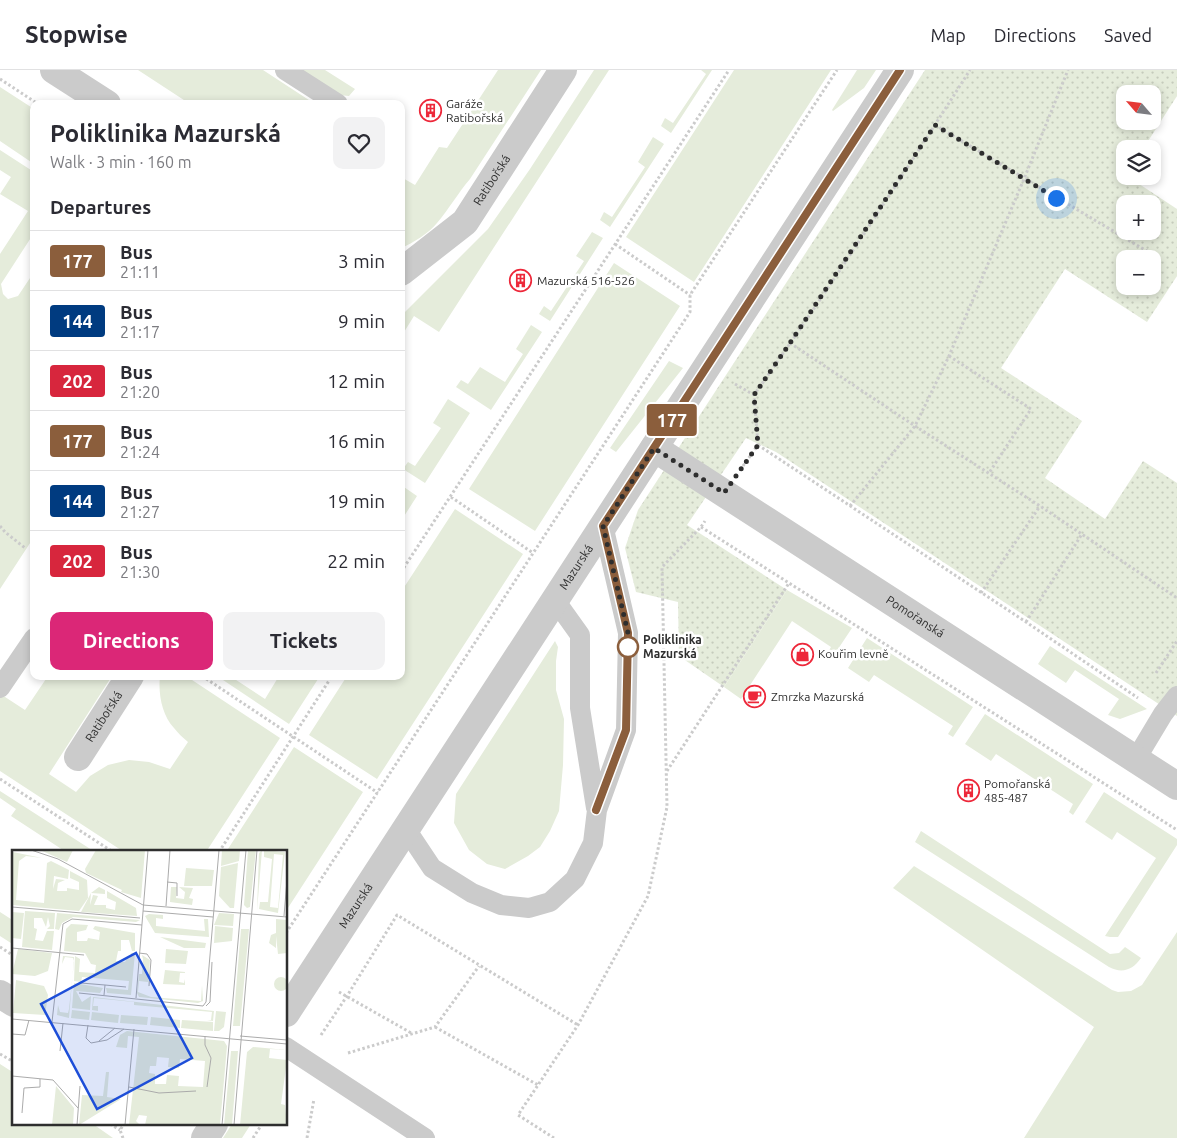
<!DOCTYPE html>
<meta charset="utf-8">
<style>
body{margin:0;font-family:Ubuntu,sans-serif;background:#f2f2f3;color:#2b2b33;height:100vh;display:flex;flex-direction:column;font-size:19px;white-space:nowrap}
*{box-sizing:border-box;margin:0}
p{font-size:16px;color:#7c7c81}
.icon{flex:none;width:28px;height:28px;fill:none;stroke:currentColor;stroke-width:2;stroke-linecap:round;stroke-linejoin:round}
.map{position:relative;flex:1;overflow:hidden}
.drawer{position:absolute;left:30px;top:30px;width:375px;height:580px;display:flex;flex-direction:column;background:#fff;border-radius:10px;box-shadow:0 2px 8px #0003}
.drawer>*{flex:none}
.badge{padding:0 10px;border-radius:4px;font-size:18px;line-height:32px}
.needle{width:32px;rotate:298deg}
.controls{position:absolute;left:1116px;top:15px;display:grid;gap:10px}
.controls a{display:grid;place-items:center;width:45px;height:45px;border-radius:10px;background:#fff;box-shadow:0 2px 8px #0003;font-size:25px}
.you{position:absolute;width:25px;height:25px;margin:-12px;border:4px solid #fff;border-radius:50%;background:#1a73e8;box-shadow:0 0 0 8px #1a73e833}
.map>.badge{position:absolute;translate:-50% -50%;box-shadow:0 0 0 2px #fff}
h2{padding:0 20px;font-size:19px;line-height:45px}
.round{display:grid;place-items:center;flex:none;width:52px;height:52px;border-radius:10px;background:#f2f2f3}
.overview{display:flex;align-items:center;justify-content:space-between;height:85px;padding:0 20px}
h1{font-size:24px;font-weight:700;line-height:38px}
.button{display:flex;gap:10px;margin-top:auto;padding:10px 20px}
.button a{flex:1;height:58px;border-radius:10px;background:#db2777;color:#fff;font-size:20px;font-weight:700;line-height:58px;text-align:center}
.button a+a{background:#f2f2f3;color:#2b2b33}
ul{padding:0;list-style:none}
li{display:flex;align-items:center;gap:15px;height:60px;padding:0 20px;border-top:1px solid #e1e1e2}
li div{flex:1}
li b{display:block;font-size:19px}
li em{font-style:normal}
li .badge{min-width:55px;font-weight:700;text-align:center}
header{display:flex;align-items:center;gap:30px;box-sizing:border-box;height:70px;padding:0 25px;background:#fff;border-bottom:1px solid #e1e1e2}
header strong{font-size:24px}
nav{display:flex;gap:28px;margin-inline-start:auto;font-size:18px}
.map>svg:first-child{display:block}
</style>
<header>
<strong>Stopwise</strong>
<nav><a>Map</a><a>Directions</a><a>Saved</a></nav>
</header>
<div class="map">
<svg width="1177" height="1068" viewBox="0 0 1177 1068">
<defs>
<pattern id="park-dots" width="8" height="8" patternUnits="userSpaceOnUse" patternTransform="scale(1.25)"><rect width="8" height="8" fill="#e5ecdb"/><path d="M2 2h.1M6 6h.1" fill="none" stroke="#c5cbbc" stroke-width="1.8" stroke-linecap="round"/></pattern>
</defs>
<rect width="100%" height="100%" fill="#fff"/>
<path fill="#e5ecdb" d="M138 0H263L315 34H309L302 30 299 34H190Z
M300 0H325L355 19 349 26 339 25Z
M498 0H541L470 109C458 123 449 139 437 153 429 163 413 173 401 178V107L415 115 439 77 447 78Z
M594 0H609L439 262 414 246 401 267V247L403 244 488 159 530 99Z
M701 0H712L671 63 661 56 665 48 673 53 706 4Z
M734 0H831L694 212 626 167Z
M857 0H876L864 18 833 41 832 40Z
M0 17 34 39V94L0 71Z
M653 67 664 74 610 157 600 150 604 142 612 147 645 97 638 92Z
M0 80 34 102V163L1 214 3 224 8 229 18 226 34 202V467L0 519V184L28 141 0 124 11 107 0 100Z
M592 162 603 168 550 251 539 244 544 236 551 241 584 191 576 186Z
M614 193 680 236 535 461 469 419Z
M531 255 542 262 491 340 456 317 461 310 468 314 480 297 505 312 523 284 516 279Z
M669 291 683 298 616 382 610 378Z
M448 329 470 343 425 413 403 399 408 392 415 396 441 358 433 353Z
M401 415 417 426 401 451Z
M455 439 523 484 377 709 309 665 347 606H401V522Z
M787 520 852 558 832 588 827 584 831 577 792 551 741 629 724 617Z
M867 568 973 637 953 667 948 664 953 656 874 605 869 612 848 598Z
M555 571 558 577 556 591V620L564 649 563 695 559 741 550 761 540 777 528 786 505 799 487 794 469 780 454 753 456 724Z
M1050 576 1147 639 1120 649 1108 645 1119 629 1075 600 1066 613 1038 594Z
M48 606H112L49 704 76 722 90 706 108 695 129 690 149 692 170 699 188 672C183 668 178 663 174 658 162 645 158 624 160 606H186L280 668 206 782H124L0 701V628L2 625 25 640Z
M217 606H230L265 629 279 606H320L289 654Z
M985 644 1093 714 1073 745 1069 742 1073 734 996 684 991 691 965 674Z
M294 677 363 722 286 841V782H226Z
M0 721 95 782H66L11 746 16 739 0 728Z
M1104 722 1177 769V775L1118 867H1110L1105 866 1156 788 1117 762 1112 770 1085 752Z
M921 761 1110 884 1119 883 1125 877 1141 888C1133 900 1122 904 1109 897L915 772Z
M914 796 1112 920 1118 922 1131 921 1142 915 1177 862V1068H1024L1094 957 893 818Z
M0 842 14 851V875L0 866Z
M0 994 14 1003V1054H93L113 1068H0Z
M232 1054H251L242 1068H223Z"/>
<path fill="url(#park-dots)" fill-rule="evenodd" d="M925 0H1177V26L1143 79H1125V106H1127L1177 139V206L1147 252 1065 199 1001 298 1082 351 1045 408 1105 449 1143 391 1177 413V646L776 382 746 368 687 455 787 520 724 617 679 586 678 532 636 522 625 478 638 440ZM1125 24H1152V51H1125ZM1125 134H1152V161H1125ZM1125 189H1152V216H1125Z"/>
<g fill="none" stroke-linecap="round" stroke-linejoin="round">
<path stroke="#cbcbcb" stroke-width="3" stroke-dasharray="2.5 2.5" stroke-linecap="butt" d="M0 9 38 34
M935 55 1150 183
M615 174 690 225
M790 273 915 356 1040 436 1177 528
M949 286 1031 339 989 403
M735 314 754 325
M758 375 1026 552 1138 628
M743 396 758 375 754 325C829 219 900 110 970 0
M451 427 533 483
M850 436 915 356 949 286 1024 109 1068 0
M0 456 5 462 25 478
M701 457 1177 760
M401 502 729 0
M981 523 1040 436
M1026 552 1082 464
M1156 603 1177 571
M202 606 378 723
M667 701 789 513
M0 709 113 782
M219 782 332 606
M286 863 690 242V225L837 0
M0 877 14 886
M339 922 413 964
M435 957 538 1015
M321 965 347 926 397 845 578 955
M348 983 435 957 479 896
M0 984 14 992
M110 1054 120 1060
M123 1068 120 1060 124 1054
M253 1068 262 1054
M307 1068 314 1029
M554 1068 518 1045 578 955 648 826 667 737 662 497 701 457 705 451"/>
<path stroke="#cbcbcb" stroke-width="20" d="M285 0 338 34
M555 530 580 565V638L596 738
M0 618 34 568
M1136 689 1163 644 1177 626
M406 759 432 798 472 823 501 835 529 838 550 832 575 809 593 773 597 740 626 660 628 563 603 455
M286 977 425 1068"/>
<g stroke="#cbcbcb" stroke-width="28">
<path d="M54 0 107 34"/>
<path id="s1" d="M401 202 465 152 563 0"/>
<path id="s2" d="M654 378 1177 716"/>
<path id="s3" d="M78 687 130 606"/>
<path d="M0 924 14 933"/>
<path id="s4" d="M286 943 900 0"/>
<path d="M205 1068 214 1054"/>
</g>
</g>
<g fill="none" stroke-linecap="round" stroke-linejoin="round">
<defs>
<path id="line" d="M596 740 626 660 628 563 603 456 900 0"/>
</defs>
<use href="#line" stroke="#fff" stroke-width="11"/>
<use href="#line" stroke="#8b5e3c" stroke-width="8"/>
<path stroke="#2e2e2e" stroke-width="5" stroke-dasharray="0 9" d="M628 577V583V563L603 456 654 378 724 423 758 375 754 325 790 273 935 55 1056 128"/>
</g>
<defs>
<symbol id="building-ring" viewBox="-11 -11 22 22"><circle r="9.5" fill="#fff" stroke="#ed283a" stroke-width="1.5"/><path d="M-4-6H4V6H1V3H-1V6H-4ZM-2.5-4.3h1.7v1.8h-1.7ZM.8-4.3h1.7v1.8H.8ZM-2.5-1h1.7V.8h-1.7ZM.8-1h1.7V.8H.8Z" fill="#ed283a"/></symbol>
<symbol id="shop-ring" viewBox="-11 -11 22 22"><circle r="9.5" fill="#fff" stroke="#ed283a" stroke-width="1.5"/><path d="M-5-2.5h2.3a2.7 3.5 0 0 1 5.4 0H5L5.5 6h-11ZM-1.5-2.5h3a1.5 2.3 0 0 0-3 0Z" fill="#ed283a"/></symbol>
<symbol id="cafe-ring" viewBox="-11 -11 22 22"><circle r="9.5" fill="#fff" stroke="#ed283a" stroke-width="1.5"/><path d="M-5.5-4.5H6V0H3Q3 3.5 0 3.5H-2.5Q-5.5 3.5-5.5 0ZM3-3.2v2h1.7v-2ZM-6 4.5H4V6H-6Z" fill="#ed283a"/></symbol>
</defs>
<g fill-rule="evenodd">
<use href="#building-ring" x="418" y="28" width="25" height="25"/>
<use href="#building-ring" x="508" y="198" width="25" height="25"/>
<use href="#shop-ring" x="790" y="572" width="25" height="25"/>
<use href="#cafe-ring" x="742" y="614" width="25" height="25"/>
<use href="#building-ring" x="956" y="708" width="25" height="25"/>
</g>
<circle fill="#fff" stroke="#8b5e3c" stroke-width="2.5" cx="628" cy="577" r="10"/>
<g text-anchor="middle" stroke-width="5" stroke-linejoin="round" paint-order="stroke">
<g font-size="12" fill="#2e2e2e" stroke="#fff" text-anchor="start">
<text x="446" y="38">Garáže<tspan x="446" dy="14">Ratibořská</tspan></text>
<text x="537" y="215">Mazurská 516-526</text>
<text x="818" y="588">Kouřim levně</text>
<text x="771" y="631">Zmrzka Mazurská</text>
<text x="984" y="718">Pomořanská<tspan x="984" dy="14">485-487</tspan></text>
</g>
<g font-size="12" fill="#2e2e2e" stroke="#fff">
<text dy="4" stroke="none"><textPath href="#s1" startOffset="131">Ratibořská</textPath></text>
<text dy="4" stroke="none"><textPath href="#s4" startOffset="532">Mazurská</textPath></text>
<text dy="4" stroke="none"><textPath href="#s2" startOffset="311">Pomořanská</textPath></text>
<text dy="4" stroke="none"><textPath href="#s3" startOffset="48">Ratibořská</textPath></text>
<text dy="4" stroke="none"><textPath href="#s4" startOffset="128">Mazurská</textPath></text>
</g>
<g font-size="12" font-weight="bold" fill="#2e2e2e" stroke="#fff" text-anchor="start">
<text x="643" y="574">Poliklinika<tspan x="643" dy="14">Mazurská</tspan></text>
</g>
</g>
<g transform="translate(12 780)">
<rect width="275" height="275" fill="#fff"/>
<path d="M28 0H61L55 12ZM210 0H228L227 11 209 16ZM236 0H244L238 57 235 58 232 55ZM250 0 245 61 247 3ZM252 0 273 2 266 63 247 59 248 52H256L260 9 252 7ZM262 4 271 5 266 58 258 57ZM1 2 30 8 14 6 7 11 4 50 32 53 35 13 39 11 57 20 56 29 42 26 41 39 44 29 53 30 46 33 45 41H55V38L67 40V32L58 28V21L75 30 76 48 67 61 0 55ZM174 18 202 20 200 36H172ZM87 37 93 40V44L79 43 78 55 81 45 86 46 82 55H94V58L103 60 104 52 95 48V41L124 58 125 66 69 62 79 43ZM159 37H165L164 48 172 49 173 42 167 37 181 38 177 48 181 49 180 55 158 52ZM13 61 43 63 42 79H35L38 76 36 67 34 77 30 68H22V78L25 79 23 90 31 91 35 81H42L40 100 10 97ZM0 62 12 63 9 89 0 88ZM45 63 128 70 124 72 61 67 50 73 47 80 43 79ZM207 63 222 64 221 76 202 75ZM137 64 151 65V69L144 68V76L193 81 192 69H196L197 87 143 83 133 66ZM264 69 275 70V103L266 104 264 86V98L257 93 259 85 264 83ZM59 74 76 75 74 80 65 82V91H75L76 88 87 90 88 82 81 79 83 76 123 83V101H120L117 90H109V101H106L104 111 113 112 116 106 117 110 119 103H123L119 145 95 143 94 138 116 140 117 131 70 127 69 132 62 131 63 106 68 109 67 122 83 123 84 115 79 114 73 103 52 101 54 79ZM203 76 221 78 220 91 202 93ZM229 79H237L228 176H221ZM148 87 194 93 193 98H172ZM6 99 40 103 36 121 23 126 0 124ZM154 99 176 101 174 114 153 113ZM130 105 138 110 136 138V132L127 131 126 142 139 147 189 151 190 135 191 151 186 153 127 147 125 143 127 124H130L131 109ZM51 106 62 107V108L57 168 45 165 46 155 48 162 56 163 57 159 62 112 61 108 53 107 50 114ZM153 120 173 122V127V123H168L167 132 172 133 173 129V135L151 134ZM262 134a7 7 0 1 1 14 0a7 7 0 1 1-14 0ZM4 130 32 136 36 145 33 165 1 163ZM62 133 91 138 88 143 64 141 70 152 79 146 78 160 60 158ZM81 147 202 161 201 171 195 170H199L200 162 122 155V152L82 148 81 156H86V161L80 160ZM60 160 78 162 77 170 59 168ZM204 161 214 162 212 177 207 181H202ZM80 162 107 165 106 173 79 170ZM109 165 136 167 135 175 108 173ZM139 167 168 170V178L138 175ZM170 170 201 172V181L169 178ZM241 197 275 200 258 199 257 208 275 210 269 254 273 255 275 275H228L235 202ZM219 201H226L220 275H212ZM94 222H97L95 247 109 249 67 275 70 245 91 246ZM44 236 62 258 61 275H40Z" fill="#e5ecdb" fill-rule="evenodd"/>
<path d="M84 0H133L129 48 109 42 110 40 74 23 73 19ZM226 13 222 58H218L207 46 209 17ZM115 181 212 191 215 196 208 275H133L135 266 127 265 124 271 128 275H117L127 187 116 186 115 198 104 197 108 185ZM145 207 157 208 156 217 167 218 168 209 193 211 191 237 166 236 167 226 155 225 154 234H143V224L137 223 138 216H144Z" fill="#e5ecdb" fill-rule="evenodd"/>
<path fill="none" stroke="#ababab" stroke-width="1" d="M19 0 46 9 131 55 275 67M155 32 165 33V46M154 56 158 0M0 57 128 68M131 61 201 67M272 66 275 30M0 98 72 105M127 103 135 104 139 110 137 136M69 133 93 135M67 143 191 156 194 152 207 0M92 145 93 135 114 137M124 148 136 0M194 156 198 152 200 112M0 169 275 194M40 172 51 74 60 69 130 75M76 175 74 188 79 193 95 190 112 179M0 184 13 185 17 170M193 186V195L199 208 195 237M228 186 275 190M87 191 103 178M48 201 51 173M0 226 41 230 66 258M117 237 147 243 184 241M10 263 12 238 28 237V229M65 275 68 236M113 275 122 179M210 275 234 0M222 275 245 0"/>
<path fill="#1d4ed8" fill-opacity="0.15" stroke="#1d4ed8" stroke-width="2.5" d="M124 103 180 208 85 259 29 154Z"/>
<rect width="275" height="275" fill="none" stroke="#2e2e2e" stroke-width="2.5"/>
</g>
</svg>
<div class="controls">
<a><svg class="needle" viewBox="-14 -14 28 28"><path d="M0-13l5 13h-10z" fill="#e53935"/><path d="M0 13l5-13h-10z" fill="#7c7c81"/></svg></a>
<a><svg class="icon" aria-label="layers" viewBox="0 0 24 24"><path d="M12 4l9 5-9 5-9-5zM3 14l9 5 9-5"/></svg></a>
<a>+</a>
<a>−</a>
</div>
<div class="you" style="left:1056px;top:128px"></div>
<b class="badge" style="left:672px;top:350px;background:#8b5e3c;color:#fff">177</b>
<section class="drawer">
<div class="overview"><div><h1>Poliklinika Mazurská</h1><p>Walk · 3 min · 160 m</p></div><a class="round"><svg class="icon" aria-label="heart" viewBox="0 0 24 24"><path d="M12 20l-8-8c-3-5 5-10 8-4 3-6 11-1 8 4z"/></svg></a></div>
<h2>Departures</h2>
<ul>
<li><span class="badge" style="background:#8b5e3c;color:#fff">177</span><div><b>Bus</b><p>21:11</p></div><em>3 min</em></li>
<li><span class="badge" style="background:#003b80;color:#fff">144</span><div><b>Bus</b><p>21:17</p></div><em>9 min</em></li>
<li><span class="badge" style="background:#d7263d;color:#fff">202</span><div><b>Bus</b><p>21:20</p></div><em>12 min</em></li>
<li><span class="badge" style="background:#8b5e3c;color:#fff">177</span><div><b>Bus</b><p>21:24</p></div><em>16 min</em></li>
<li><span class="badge" style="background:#003b80;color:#fff">144</span><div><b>Bus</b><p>21:27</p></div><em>19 min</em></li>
<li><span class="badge" style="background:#d7263d;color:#fff">202</span><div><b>Bus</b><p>21:30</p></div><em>22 min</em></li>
</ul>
<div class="button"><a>Directions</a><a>Tickets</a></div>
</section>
</div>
